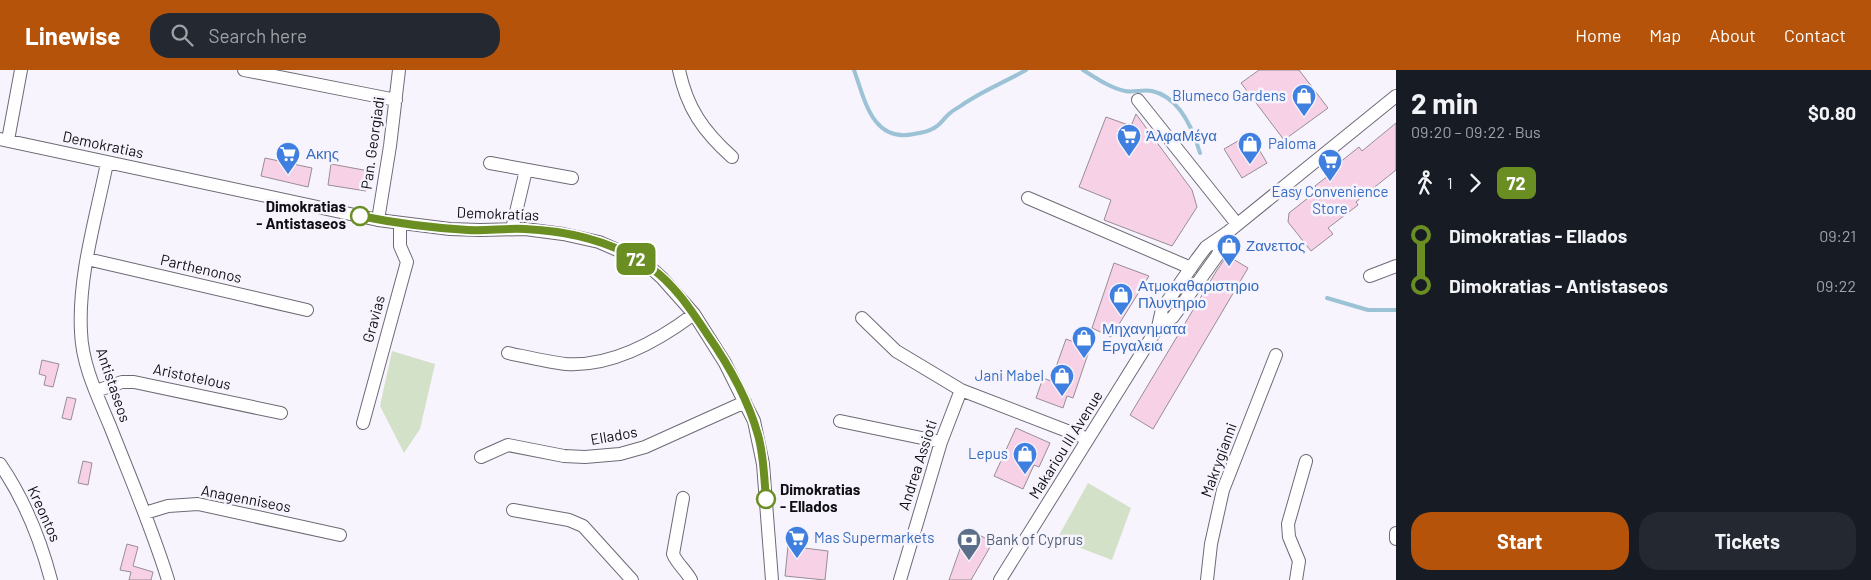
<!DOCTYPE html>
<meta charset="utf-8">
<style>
body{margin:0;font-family:Barlow,sans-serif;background:#242831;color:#f1f3f6;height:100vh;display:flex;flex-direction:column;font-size:19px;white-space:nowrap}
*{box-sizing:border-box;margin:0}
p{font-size:16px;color:#9ea1a6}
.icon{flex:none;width:28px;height:28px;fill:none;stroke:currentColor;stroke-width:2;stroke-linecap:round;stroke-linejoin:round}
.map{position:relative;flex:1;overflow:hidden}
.side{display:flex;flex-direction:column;background:#171b24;width:475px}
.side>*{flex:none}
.badge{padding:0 10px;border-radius:8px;font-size:18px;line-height:32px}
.map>.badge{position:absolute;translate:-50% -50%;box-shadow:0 0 0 2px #fff}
.legs{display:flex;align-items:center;gap:8px;height:55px;padding:0 15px;font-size:16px}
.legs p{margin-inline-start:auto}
.head{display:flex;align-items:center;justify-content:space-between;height:85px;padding:0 15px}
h1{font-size:28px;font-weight:700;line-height:38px}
.primary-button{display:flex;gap:10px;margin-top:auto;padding:10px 15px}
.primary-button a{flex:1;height:58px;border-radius:20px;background:#b45309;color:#fff;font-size:20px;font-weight:700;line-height:58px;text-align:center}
.primary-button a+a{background:#242831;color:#f1f3f6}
ul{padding:0 15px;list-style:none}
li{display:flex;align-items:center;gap:18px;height:50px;font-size:19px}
li i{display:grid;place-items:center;width:8px;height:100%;margin:0 6px;background:currentColor}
li i::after{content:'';width:12px;height:12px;margin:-6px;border:4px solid;border-radius:50%;background:#171b24}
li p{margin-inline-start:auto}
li:first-child i{background:linear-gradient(#0000 50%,currentColor 0)}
li:last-child i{background:linear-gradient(currentColor 50%,#0000 0)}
header{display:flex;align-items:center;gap:30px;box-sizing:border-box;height:70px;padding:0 25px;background:#b45309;color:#fff}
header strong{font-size:24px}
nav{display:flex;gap:28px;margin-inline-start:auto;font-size:18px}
.search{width:350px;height:45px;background:#242831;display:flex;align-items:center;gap:12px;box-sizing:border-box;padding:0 18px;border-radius:20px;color:#9ea1a6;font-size:19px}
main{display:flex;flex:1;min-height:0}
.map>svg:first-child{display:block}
</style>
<header>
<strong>Linewise</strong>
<div class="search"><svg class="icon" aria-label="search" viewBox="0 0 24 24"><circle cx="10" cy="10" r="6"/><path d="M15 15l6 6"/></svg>Search here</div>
<nav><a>Home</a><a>Map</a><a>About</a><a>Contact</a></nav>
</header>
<main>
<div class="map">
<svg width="1396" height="510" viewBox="0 0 1396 510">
<rect width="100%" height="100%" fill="#f7f4fe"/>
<path fill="#d3e1c9" d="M392 281 435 294 420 359 404 383 380 336Z
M1088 413 1131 438 1112 490 1057 469Z"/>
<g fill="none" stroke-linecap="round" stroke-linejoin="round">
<path stroke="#9cc3d5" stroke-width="4" d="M854 0C865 30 872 73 914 64 920 63 927 62 932 59 940 56 943 49 949 44 953 40 958 38 962 35 982 21 1005 12 1026 0
M1083 0C1096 8 1110 18 1125 21 1133 23 1143 19 1152 21 1179 27 1193 59 1200 83
M1327 228 1368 240H1396"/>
</g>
<path fill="#f7d2e7" stroke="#988d93" d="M1259 0H1299L1328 38 1284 70 1241 13Z
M1136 44 1192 120 1197 137 1172 176 1104 150 1111 130 1079 117 1106 47 1131 56Z
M1396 53V100L1356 132 1358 135 1328 158 1333 164 1311 181 1288 152 1289 143 1318 120 1315 116 1342 95 1339 93 1359 77 1362 81Z
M1250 64 1267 93 1242 108 1224 79Z
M265 88 312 98 308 117 261 106Z
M331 94 369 101 366 121 328 115Z
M1233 189 1248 198 1153 359 1130 345 1217 200 1224 190Z
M1114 193 1149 206 1111 267 1092 258Z
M1066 269 1090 278 1073 328 1067 326 1063 338 1036 328 1043 308 1051 311Z
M42 290 59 294 53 317 44 315 46 306 39 304Z
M67 327 76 329 71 350 62 348Z
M1016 358 1050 373 1039 397 1034 395 1023 419 994 406Z
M83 391 92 393 88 415 78 413Z
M967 459 993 472 971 510H949Z
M127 474 138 477 133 496 153 502 151 510H129L131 502 120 500Z
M788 476 828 481 825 510 785 506Z"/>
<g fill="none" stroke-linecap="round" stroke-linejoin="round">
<defs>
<path id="minor" d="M244 0 396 30
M679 0C687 38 703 61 732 87
M1138 30 1237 154
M0 69 378 150 450 159 480 160 525 159 563 164 599 172 631 186 652 199 662 208 694 244 725 293 754 351 763 394 772 510
M8 70 21 0
M107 93C96 148 78 206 81 262 82 295 98 327 110 356 130 407 152 458 168 510
M490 93 572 108
M1028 128 1191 198
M378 150 390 76 399 0
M512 159 526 100
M87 189 307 240
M1370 206 1396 196
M862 248 896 281 961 320 1088 369
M1158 257 1173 247 1217 186 1228 162
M508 283C527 287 547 292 566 294 612 297 658 271 694 244
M96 321 122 312H134L281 343
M840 351 941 372
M363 353 407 192 400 176V153
M481 387 508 375 564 386 585 387 620 384 645 377 745 332
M0 394C24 429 40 468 51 510
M683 428 673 484C677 494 686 500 691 510
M513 440 569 450 583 456 632 510
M145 443 168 436 198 434 340 465
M1396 463V469
M900 510 941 372 961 320
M1000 510 1158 257 1162 239 1197 189 1206 177 1228 162 1396 26
M1207 510 1211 474 1223 420 1276 285
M1296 510 1299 491 1289 467 1288 454 1306 391"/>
</defs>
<use href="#minor" stroke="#6d6a75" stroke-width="14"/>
<use href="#minor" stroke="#fff" stroke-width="12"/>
</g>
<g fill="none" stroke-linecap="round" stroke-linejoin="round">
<defs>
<path id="line-1" d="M360 146C395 153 432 158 468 160 487 161 506 158 525 159 569 161 615 172 651 198 674 214 691 240 707 264 728 294 748 329 758 365 764 386 764 408 766 429"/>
</defs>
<use href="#line-1" stroke="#fff" stroke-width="11"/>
<use href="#line-1" stroke="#6b8e23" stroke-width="8"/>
</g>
<defs>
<symbol id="shop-pin" viewBox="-11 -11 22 30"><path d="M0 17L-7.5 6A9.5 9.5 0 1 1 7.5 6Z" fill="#3f7fe0" stroke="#f7f4fe"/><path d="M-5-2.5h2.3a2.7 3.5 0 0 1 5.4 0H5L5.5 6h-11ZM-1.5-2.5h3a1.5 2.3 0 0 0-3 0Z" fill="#fff"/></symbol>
<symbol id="supermarket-pin" viewBox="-11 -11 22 30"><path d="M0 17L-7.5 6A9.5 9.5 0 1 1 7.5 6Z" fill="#3f7fe0" stroke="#f7f4fe"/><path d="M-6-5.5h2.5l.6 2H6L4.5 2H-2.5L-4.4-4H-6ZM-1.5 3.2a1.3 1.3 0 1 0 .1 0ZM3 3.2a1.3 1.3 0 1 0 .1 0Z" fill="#fff"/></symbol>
<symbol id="bank-pin" viewBox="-11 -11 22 30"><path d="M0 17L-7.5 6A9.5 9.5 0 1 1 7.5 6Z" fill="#5c6f8a" stroke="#f7f4fe"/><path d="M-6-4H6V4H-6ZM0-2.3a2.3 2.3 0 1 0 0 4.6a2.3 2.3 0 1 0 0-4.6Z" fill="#fff"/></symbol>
</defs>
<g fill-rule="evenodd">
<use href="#shop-pin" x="1290" y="12" width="28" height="38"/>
<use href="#supermarket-pin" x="1115" y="52" width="28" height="38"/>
<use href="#shop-pin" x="1236" y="60" width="28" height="38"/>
<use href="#supermarket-pin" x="274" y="70" width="28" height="38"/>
<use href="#supermarket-pin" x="1316" y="77" width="28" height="38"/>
<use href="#shop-pin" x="1215" y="162" width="28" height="38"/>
<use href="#shop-pin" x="1107" y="211" width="28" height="38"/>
<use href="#shop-pin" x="1070" y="254" width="28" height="38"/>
<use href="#shop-pin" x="1048" y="292" width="28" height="38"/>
<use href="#shop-pin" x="1011" y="370" width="28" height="38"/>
<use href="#supermarket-pin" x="783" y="454" width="28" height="38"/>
<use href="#bank-pin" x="955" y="456" width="28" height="38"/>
</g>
<g fill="#fff" stroke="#6b8e23" stroke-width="2.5">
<circle cx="360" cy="146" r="9"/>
<circle cx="766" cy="429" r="9"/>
</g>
<g text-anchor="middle" stroke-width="5" stroke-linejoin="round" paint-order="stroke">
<g font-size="15" fill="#366cbe" stroke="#f7f4fe" text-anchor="start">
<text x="1286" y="31" text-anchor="end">Blumeco Gardens</text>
<text x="1146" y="71">ΆλφαΜέγα</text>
<text x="1268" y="79">Paloma</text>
<text x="306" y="89">Ακης</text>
<text x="1330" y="127" text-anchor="middle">Easy Convenience<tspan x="1330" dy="17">Store</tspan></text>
<text x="1246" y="181">Ζανεττος</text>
<text x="1138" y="221">Ατμοκαθαριστηριο<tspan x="1138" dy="17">Πλυντηριο</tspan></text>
<text x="1102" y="264">Μηχανηματα<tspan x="1102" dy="17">Εργαλεια</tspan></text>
<text x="1044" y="311" text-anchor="end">Jani Mabel</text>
<text x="1008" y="389" text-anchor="end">Lepus</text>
<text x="814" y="473">Mas Supermarkets</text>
</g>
<g font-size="15" fill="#0f0e12" stroke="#f7f4fe">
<text transform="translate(373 73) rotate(-82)" y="5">Pan. Georgiadi</text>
<text transform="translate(103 75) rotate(12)" y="5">Demokratias</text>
<text transform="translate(498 144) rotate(2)" y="5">Demokratias</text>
<text transform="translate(201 199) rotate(13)" y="5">Parthenonos</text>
<text transform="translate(374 249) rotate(-75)" y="5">Gravias</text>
<text transform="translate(192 307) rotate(12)" y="5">Aristotelous</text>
<text transform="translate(113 315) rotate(71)" y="5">Antistaseos</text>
<text transform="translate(614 366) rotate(-10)" y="5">Ellados</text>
<text transform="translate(1066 375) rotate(-58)" y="5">Makariou III Avenue</text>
<text transform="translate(1219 390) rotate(-70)" y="5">Makrygianni</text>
<text transform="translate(918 395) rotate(-72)" y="5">Andrea Assioti</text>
<text transform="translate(246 429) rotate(11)" y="5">Anagenniseos</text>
<text transform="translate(44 444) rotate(66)" y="5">Kreontos</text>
</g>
<g font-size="15" font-weight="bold" fill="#0f0e12" stroke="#f7f4fe" text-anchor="end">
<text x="346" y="142">Dimokratias<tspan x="346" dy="17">- Antistaseos</tspan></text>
<text x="780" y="425" text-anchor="start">Dimokratias<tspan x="780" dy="17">- Ellados</tspan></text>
</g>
<g font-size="15" fill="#4e5e75" stroke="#f7f4fe" text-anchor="start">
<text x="986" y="475">Bank of Cyprus</text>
</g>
</g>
</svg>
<b class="badge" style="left:636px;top:189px;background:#6b8e23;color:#fff">72</b>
</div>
<section class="side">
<div class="head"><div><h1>2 min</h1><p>09:20 – 09:22 · Bus</p></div><b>$0.80</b></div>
<div class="legs"><svg class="icon" aria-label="walk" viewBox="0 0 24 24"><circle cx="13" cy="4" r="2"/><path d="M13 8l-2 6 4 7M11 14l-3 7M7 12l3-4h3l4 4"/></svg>1<svg class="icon" aria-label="forward" viewBox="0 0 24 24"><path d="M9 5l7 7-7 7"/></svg><b class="badge" style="background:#6b8e23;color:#fff">72</b></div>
<ul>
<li><i style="color:#6b8e23"></i><b>Dimokratias - Ellados</b><p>09:21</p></li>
<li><i style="color:#6b8e23"></i><b>Dimokratias - Antistaseos</b><p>09:22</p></li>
</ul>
<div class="primary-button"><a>Start</a><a>Tickets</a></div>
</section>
</main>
